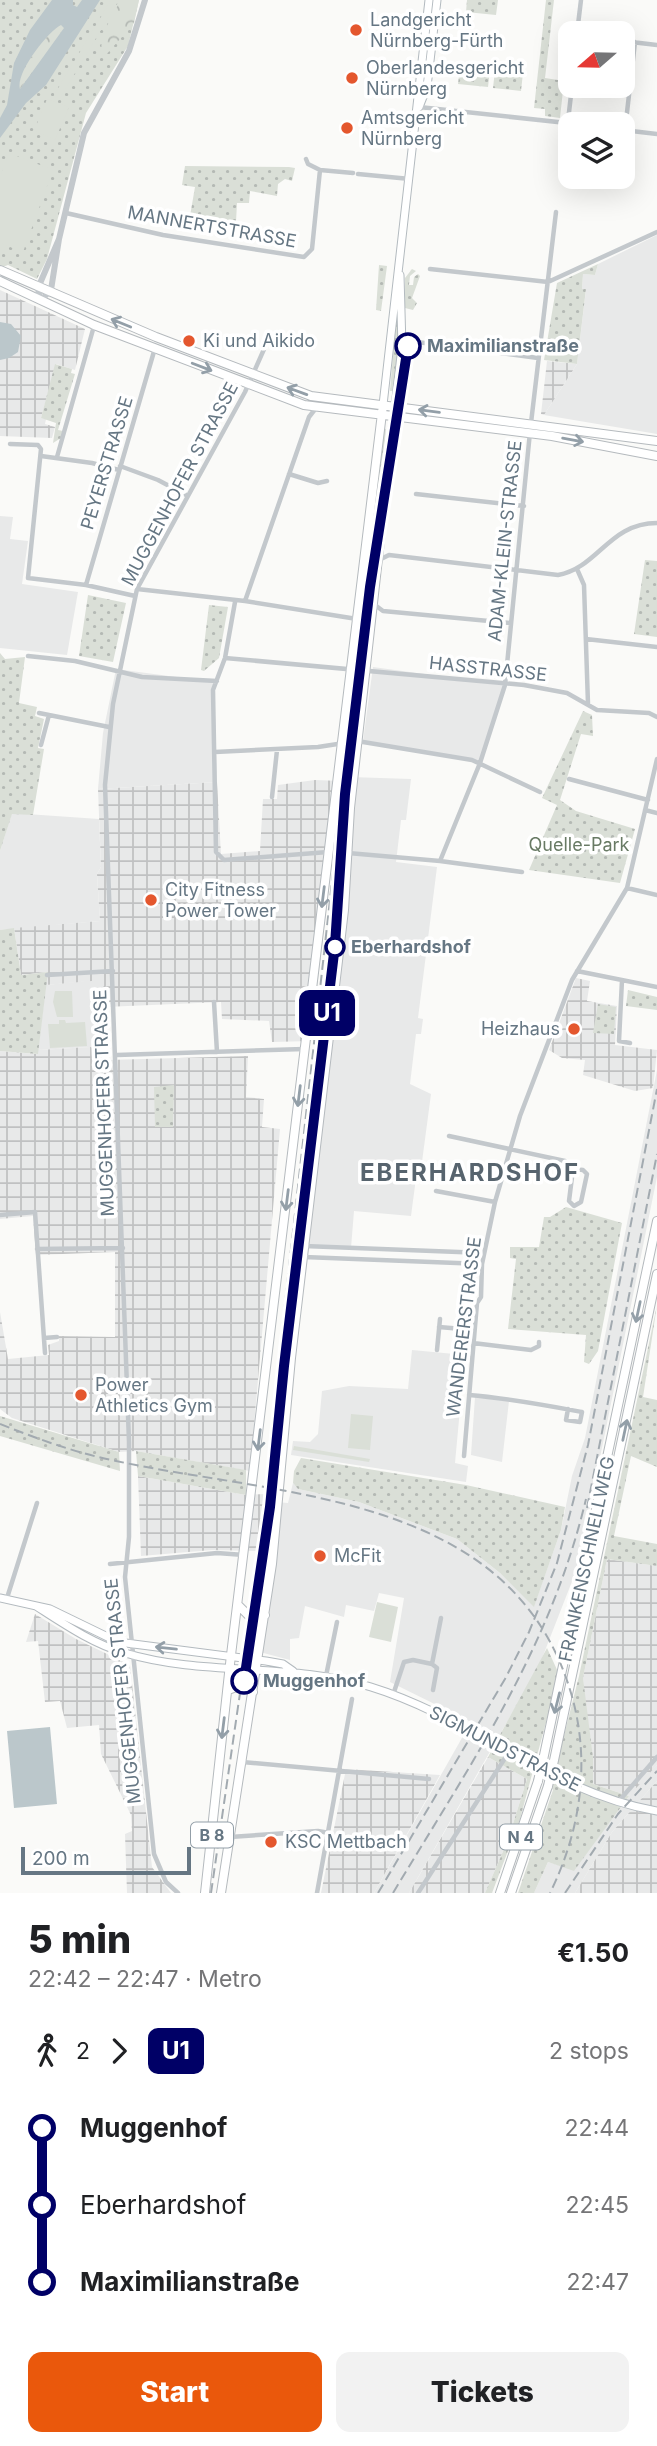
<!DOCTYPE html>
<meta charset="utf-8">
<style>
body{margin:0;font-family:Inter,sans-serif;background:#f2f2f2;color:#202124;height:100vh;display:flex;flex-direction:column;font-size:26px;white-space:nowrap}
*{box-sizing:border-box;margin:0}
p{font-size:23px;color:#757577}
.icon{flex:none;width:38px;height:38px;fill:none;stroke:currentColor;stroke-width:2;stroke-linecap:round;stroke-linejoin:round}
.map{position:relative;height:1893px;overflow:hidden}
.drawer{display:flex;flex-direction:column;background:#fff;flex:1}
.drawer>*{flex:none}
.badge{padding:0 14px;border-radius:10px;font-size:24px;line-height:46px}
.needle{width:46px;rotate:250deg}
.buttons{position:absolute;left:558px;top:21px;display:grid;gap:14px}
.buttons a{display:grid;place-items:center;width:77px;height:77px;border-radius:14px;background:#fff;box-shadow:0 7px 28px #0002;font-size:35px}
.scale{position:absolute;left:21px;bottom:18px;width:170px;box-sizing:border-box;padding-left:7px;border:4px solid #657683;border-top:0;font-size:19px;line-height:24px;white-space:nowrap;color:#657683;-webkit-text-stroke:5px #fff;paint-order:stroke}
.map>.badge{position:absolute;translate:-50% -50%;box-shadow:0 0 0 4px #fff}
.legs{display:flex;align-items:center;gap:10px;height:77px;padding:0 28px;font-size:23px}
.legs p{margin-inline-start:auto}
.overview{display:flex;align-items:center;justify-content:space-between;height:119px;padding:0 28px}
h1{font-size:38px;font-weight:800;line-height:52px}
.primary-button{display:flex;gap:14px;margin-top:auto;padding:14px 28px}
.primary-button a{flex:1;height:80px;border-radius:14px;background:#ea580c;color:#fff;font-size:28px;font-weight:800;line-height:80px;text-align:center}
.primary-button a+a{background:#f2f2f2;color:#202124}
ul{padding:0 28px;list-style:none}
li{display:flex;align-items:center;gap:24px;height:77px;font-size:26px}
li i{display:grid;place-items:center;width:10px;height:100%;margin:0 9px;background:currentColor}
li i::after{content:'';width:18px;height:18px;margin:-9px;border:5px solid;border-radius:50%;background:#fff}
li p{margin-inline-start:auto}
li:first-child i{background:linear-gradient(#0000 50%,currentColor 0)}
li:last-child i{background:linear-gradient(currentColor 50%,#0000 0)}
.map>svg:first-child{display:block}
</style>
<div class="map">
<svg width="657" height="1893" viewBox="0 0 657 1893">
<defs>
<pattern id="industrial-grid" width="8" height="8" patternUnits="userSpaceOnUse" patternTransform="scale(1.75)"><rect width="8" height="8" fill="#e8e9e9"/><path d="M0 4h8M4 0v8" fill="none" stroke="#c0c1c2"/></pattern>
<pattern id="green-dots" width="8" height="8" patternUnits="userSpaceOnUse" patternTransform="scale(1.75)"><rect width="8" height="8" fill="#dadfd7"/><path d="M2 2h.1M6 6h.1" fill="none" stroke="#b4b9b4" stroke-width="1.8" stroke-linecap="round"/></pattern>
<pattern id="forest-crowns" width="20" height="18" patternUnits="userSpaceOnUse" patternTransform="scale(1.75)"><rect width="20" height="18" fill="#dadfd7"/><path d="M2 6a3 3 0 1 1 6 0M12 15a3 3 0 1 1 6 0" fill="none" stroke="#b4b9b4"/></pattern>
</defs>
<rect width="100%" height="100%" fill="#fafaf8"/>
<path fill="#e8e9e9" d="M657 235V434L544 415 577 364 586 290 582 289 583 274 595 275 598 264Z
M0 516 13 517 10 539 28 541 22 584 78 592 67 655 0 648Z
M373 667 505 685 480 763 363 741Z
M116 669 214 682 217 782 98 789 103 733Z
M350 777 411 779 406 820H401L396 862 437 867 418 1018 423 1019 421 1034H416L410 1084 431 1094 420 1177 416 1178 411 1216 354 1211 351 1248 301 1244 343 896Z
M12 813 99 819 101 867 97 874 100 921 0 930V851Z
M104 979 107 1046 38 1050 46 985Z
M657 1070V1177L578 1566 539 1666 409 1893H374L471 1722 390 1682 404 1598 379 1593 374 1611 346 1605 344 1617 305 1606 299 1638 290 1639V1660L248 1649 264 1501 288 1503 293 1483 298 1489 359 1502 457 1539 500 1573 534 1606 561 1530 572 1476 585 1438Z
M412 1350 465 1355 455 1463 468 1466 466 1482 291 1455 293 1441 310 1442 318 1434 322 1391 349 1386 408 1389Z
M475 1397 509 1401 502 1462 471 1455Z
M657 1765V1781L612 1832 575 1893H534L548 1862 574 1870 640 1781Z"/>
<path fill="url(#industrial-grid)" d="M0 290 85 329 75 370 56 364 41 418 46 419 45 424 55 427 52 438 0 436Z
M547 361 577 364 544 415 541 414Z
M315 780 341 781 311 1041 272 1042 269 1021 222 1019 221 1002 105 1007 103 980 46 985 47 972 21 975 14 928 100 921 97 874 101 867 98 789 217 782 221 854 260 851 263 799H277L278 785Z
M576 978 590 981 587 1001 617 1006 615 1045 657 1050 653 1088 635 1091 583 1075 585 1060 562 1058 549 1050Z
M107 1046 108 1060 248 1056 246 1097 264 1099 262 1127 280 1129 250 1471 136 1451 119 1452 12 1418 0 1409V1312L8 1359 49 1355 48 1345 59 1341V1336L115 1337V1252L36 1255 33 1216 0 1219V1051L37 1054 38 1050Z
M138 1476 246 1495 265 1494 256 1551 212 1550 141 1556Z
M607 1559 657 1566V1765L629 1796 593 1784V1757L584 1694 583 1678Z
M35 1614 76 1639 130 1665 152 1867 171 1893H127L125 1834 132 1831 131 1815 101 1754 99 1725 67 1728 60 1701 45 1702 38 1641 26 1642Z
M488 1757 527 1779 508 1840 485 1893H409Z
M346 1769 440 1775 374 1893H321Z
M657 1781V1893H575L612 1832Z"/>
<path fill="url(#green-dots)" d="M0 0H139L128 46 86 113 47 259 37 279 8 265 0 268Z
M467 0H498L496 15 466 12Z
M546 0H554L545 78 564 81 560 118 545 116V109L534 108Z
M460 66 490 70 488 87 458 84Z
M495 70 523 73 521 91 493 88Z
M185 166 289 167 295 168 292 181 285 179 278 184 277 196 250 191 249 203H237L236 222 190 216 195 187 182 185Z
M598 264 595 275 583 274 582 289H586L577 364 544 360 557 283Z
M379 265 387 266 381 311 376 310Z
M412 269 416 271 410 276 409 285H413L414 277 418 274 420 276 412 298 417 303 413 310 405 308V278Z
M397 307 399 345 395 391H390Z
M55 364 72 369 71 373 75 374 58 430 63 431 61 438 53 443 56 423 41 418Z
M383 428 386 429 363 658 359 657Z
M645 560 657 561V637L634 634Z
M88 595 126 603 113 662 79 656Z
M209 605 228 607 219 658 204 671 201 670Z
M0 653 5 659 25 657 19 703 37 707 35 716 44 719 38 748 44 749 33 815 12 814 0 851Z
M355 677C360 689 359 727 348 735Z
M583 711 592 715 593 736 581 734 560 800 576 811 635 829 620 883 529 870 557 805 542 798Z
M14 928 21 975 48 972 38 1054 0 1051V930Z
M628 990 657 997V1010L626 1006Z
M598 1004 616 1007 614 1034 593 1033Z
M174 1085 173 1127H155L154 1087Z
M566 1207 622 1223 598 1351 589 1364 584 1362 586 1335 508 1329 516 1259 510 1258V1247H539L544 1217H550Z
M657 1305 643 1397 657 1400V1467L631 1456 614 1536 657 1544V1566L607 1559 583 1678 593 1757V1784L629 1796 574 1871 548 1862 534 1893H518L553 1790 551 1787 579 1676Z
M0 1416 119 1452 120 1471 0 1436Z
M136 1451 246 1470V1495L138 1476Z
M301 1458 466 1485 565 1507 561 1530 534 1607 500 1573 457 1539 359 1502 298 1489 293 1483 294 1471Z
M547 1648 559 1674 520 1819 492 1893H485L508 1840 527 1779 488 1757Z"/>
<path fill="url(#forest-crowns)" d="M120 0H139L134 23 105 56C93 40 115 15 120 0Z
M61 25 64 28 20 89C15 74 47 32 61 25Z"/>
<path fill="#dadfd7" d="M111 0H119L60 98 54 95Z
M47 99 69 107 55 140 34 131Z
M9 153 53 170 23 252 0 243V176Z
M55 991H72L73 1017H57L53 1002Z
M59 1020H65L66 1023 85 1022 87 1046 50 1048 48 1024H59Z
M351 1414 373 1416 370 1450 348 1448Z
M294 1446 370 1459 369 1462 293 1450Z
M377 1602 398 1607 391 1642 369 1637Z"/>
<path fill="#bbc7cb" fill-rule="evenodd" d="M52 0H73V5L77 7 82 0H100L46 85 26 103 0 138V118L7 105 14 63 30 30ZM61 25 64 28 20 89C15 74 47 32 61 25Z
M0 322 11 324 21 336 18 352 9 358 0 360Z
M50 1727 57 1804 14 1808 7 1731Z"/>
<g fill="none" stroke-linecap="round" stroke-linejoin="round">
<defs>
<path id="secondary" d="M419 107 427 87 437 0
M383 405 429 0
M395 407 402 347 400 275
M0 1598 50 1609 118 1642 266 1661 283 1664 293 1671
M36 1606C64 1624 93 1644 125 1653 205 1677 291 1662 371 1687 472 1718 552 1793 657 1811"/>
<path id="primary" d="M0 270 156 337 311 396 657 441
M0 281 94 325 304 405 552 436 657 456
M238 1605 250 1617 265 1615
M228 1690 242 1685 253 1692
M205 1893 231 1655 383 405
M221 1893 272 1564 291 1358 344 910 350 808 395 407"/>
<path id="trunk" d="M543 1760 657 1221
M553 1765 657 1274
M500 1893 538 1781
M511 1893 548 1786"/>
</defs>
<use href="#secondary" stroke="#b3babf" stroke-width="9"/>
<use href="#primary" stroke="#b5babe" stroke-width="10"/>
<use href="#trunk" stroke="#b4b9bd" stroke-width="10"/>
<path stroke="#c3c8cc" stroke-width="4.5" d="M577 33 581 0
M623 41 657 45
M419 107 576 124
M623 130 657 134
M625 130 635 42
M306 159 308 164 320 170
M563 165 572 86
M358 174 410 179
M66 213 163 235 304 257 312 249 320 170 353 173
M430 269 548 282 657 232
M402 340 538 358
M531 423 556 212
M10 444 38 445 41 449 28 578 86 585 135 596
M41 456 92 463 119 470
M57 457 94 326
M120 466 158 480 188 496
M289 474 318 483 327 481
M416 494 524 506
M379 560 389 555 558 575C598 568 609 523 657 523
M577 569 584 585 588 704
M86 585 155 348
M137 589 245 601 357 619
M245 601 309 417 316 408
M235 602 225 658 213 690 216 852 224 860 328 852
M375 605 383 611 511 623
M586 639 657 647
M28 656 75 661 142 677 217 681
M225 658 524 685 567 693 597 710 649 713 657 717
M39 713 109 727
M41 745 49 715
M215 752 318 747 357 741 472 760 540 792
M569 779 648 800
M272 797 277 750
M645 810 657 813
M348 853 440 861 480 763 505 685 530 432
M440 861 522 872
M627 888 657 895
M577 971 657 987
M47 975 113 971
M622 980 619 1041 630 1043
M214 1002 217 1052
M117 1055 304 1049
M449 1136 565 1161 573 1169 569 1201 574 1206 581 1202 587 1174 583 1170 573 1169
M436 1191 495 1202
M0 1215 35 1212 45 1353
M304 1246 484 1253
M37 1249 123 1248
M304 1257 482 1264
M439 1327 474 1330
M44 1338 57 1337
M473 1343 531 1350 539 1346V1342
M437 1350 440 1319
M469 1395C507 1398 544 1405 582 1412L580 1422 566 1420 568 1409
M464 1456 477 1303 481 1297 482 1264 495 1202 520 1116 572 980 627 888 657 759
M110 1564 217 1553 244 1555
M7 1598 37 1503
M326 1676 337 1622
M433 1690 437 1668 432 1664 441 1618
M393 1695 404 1662 413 1660 432 1664
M242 1762 429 1779
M618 1802 657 1757
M230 1837 318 1831 329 1833
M178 1893 166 1882 154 1854 125 1577 129 1537V1442L105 785 113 704 137 589 245 392 269 338
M317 1893 352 1699
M418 1893 509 1752"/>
<path stroke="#c3c8cc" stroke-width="6" d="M59 239 51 290 40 301 38 288 59 239 84 133 129 51 145 0"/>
<use href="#secondary" stroke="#fff" stroke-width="7"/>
<use href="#primary" stroke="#fff" stroke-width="8"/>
<use href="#trunk" stroke="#fff" stroke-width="8"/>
<path stroke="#a2aab0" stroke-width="2" stroke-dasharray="10 5" stroke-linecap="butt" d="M329 996 338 913
M0 1424C38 1439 76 1453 116 1461 283 1497 512 1493 571 1693 591 1761 581 1830 550 1893
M587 1508 657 1154
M211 1893 267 1507 276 1384 346 756
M378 1893 505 1679 529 1632 557 1563 588 1445 657 1089
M393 1893C471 1763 550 1650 586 1499
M565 1893 618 1814 657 1771"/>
<defs>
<path id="trunk-bridge" d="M538 1781 543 1760
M548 1786 553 1765"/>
</defs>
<use href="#trunk-bridge" stroke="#b4b9bd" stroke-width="10" stroke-linecap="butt"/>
<use href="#trunk-bridge" stroke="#fff" stroke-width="8"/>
</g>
<defs><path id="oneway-shaft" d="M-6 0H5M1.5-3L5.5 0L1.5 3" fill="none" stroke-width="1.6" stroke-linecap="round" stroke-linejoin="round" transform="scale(1.75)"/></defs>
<g stroke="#939fa8">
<use href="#oneway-shaft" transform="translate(121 323) rotate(-158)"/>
<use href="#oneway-shaft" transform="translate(202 367) rotate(21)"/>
<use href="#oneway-shaft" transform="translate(297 391) rotate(-160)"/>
<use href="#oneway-shaft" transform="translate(429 411) rotate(-173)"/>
<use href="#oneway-shaft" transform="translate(573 440) rotate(10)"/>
<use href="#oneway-shaft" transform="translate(323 897) rotate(97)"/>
<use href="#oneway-shaft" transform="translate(299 1096) rotate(97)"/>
<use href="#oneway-shaft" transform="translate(287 1200) rotate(97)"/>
<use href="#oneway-shaft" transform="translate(638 1312) rotate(102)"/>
<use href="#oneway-shaft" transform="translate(625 1430) rotate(-78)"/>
<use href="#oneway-shaft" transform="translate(259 1440) rotate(97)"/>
<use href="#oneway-shaft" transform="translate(166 1648) rotate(-174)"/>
<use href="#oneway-shaft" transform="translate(557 1703) rotate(104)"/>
<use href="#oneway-shaft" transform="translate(223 1728) rotate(97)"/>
</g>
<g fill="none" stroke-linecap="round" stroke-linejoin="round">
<defs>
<path id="line-1" d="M244 1681 270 1507 284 1366 335 945 345 794 370 587 408 346"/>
</defs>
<use href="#line-1" stroke="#fff" stroke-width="16"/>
<use href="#line-1" stroke="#006" stroke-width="10"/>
</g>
<g fill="#e4572e" stroke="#fff" stroke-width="2.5">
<circle cx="356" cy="30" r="7"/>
<circle cx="352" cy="78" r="7"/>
<circle cx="347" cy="128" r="7"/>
<circle cx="189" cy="341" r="7"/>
<circle cx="151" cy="900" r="7"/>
<circle cx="574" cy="1029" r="7"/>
<circle cx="81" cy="1395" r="7"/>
<circle cx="320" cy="1556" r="7"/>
<circle cx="271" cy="1842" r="7"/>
</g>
<g fill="#fff" stroke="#006" stroke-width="3.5">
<circle cx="408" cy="346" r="12"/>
<circle cx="335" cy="947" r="9"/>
<circle cx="244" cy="1681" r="12"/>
</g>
<g text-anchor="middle" stroke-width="7" stroke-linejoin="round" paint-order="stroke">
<g fill="#fff" stroke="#939fa8" stroke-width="2">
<rect x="191" y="1822.5" width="42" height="25" rx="5"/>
<rect x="500" y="1824.5" width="42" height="25" rx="5"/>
</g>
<g font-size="16" font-weight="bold" fill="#657683">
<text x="212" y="1841">B 8</text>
<text x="521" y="1843">N 4</text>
</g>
<g font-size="18" fill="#657683" stroke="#fff" text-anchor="start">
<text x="370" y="26">Landgericht<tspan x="370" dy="21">Nürnberg-Fürth</tspan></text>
<text x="366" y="74">Oberlandesgericht<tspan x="366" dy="21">Nürnberg</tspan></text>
<text x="361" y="124">Amtsgericht<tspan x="361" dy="21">Nürnberg</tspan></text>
<text x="203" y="347">Ki und Aikido</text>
<text x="165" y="896">City Fitness<tspan x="165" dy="21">Power Tower</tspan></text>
<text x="560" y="1035" text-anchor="end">Heizhaus</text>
<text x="95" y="1391">Power<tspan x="95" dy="21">Athletics Gym</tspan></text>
<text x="334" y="1562">McFit</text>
<text x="285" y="1848">KSC Mettbach</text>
</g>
<g font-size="18" fill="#657683" stroke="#fff">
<text transform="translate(212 227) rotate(10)" y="6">MANNERTSTRASSE</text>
<text transform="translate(107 463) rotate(-73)" y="6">PEYERSTRASSE</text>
<text transform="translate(180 484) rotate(-62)" y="6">MUGGENHOFER STRASSE</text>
<text transform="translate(505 541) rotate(-84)" y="6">ADAM-KLEIN-STRASSE</text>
<text transform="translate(488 669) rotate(6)" y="6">HASSTRASSE</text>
<text transform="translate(104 1103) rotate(-92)" y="6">MUGGENHOFER STRASSE</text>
<text transform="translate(464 1327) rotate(-83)" y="6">WANDERERSTRASSE</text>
<text transform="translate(587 1559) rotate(-78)" y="6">FRANKENSCHNELLWEG</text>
<text transform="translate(123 1691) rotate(-96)" y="6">MUGGENHOFER STRASSE</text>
<text transform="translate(505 1749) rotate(27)" y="6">SIGMUNDSTRASSE</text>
</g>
<g font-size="18" font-weight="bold" fill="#657683" stroke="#fff" text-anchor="start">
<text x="427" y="352">Maximilianstraße</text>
<text x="351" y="953">Eberhardshof</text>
<text x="263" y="1687">Muggenhof</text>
</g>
<g font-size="18" fill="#687a64" stroke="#fff">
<text x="579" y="851">Quelle-Park</text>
</g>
<g font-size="24" font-weight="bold" letter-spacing="2" fill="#57646e" stroke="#fff">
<text x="470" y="1181">EBERHARDSHOF</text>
</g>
</g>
</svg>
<div class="buttons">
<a><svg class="needle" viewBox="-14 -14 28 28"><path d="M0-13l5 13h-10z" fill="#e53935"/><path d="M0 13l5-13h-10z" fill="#757577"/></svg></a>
<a><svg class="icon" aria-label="layers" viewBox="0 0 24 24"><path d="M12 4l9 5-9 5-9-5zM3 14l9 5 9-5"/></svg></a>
</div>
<div class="scale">200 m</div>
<b class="badge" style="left:327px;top:1013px;background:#006;color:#fff">U1</b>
</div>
<section class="drawer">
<div class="overview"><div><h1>5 min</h1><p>22:42 – 22:47 · Metro</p></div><b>€1.50</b></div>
<div class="legs"><svg class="icon" aria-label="walk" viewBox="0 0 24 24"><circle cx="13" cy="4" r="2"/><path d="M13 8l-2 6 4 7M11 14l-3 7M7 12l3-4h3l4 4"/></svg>2<svg class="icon" aria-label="forward" viewBox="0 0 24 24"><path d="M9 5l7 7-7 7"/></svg><b class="badge" style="background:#006;color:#fff">U1</b><p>2 stops</p></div>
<ul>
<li><i style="color:#006"></i><b>Muggenhof</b><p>22:44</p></li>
<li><i style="color:#006"></i><span>Eberhardshof</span><p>22:45</p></li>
<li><i style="color:#006"></i><b>Maximilianstraße</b><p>22:47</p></li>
</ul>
<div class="primary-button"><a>Start</a><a>Tickets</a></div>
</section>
